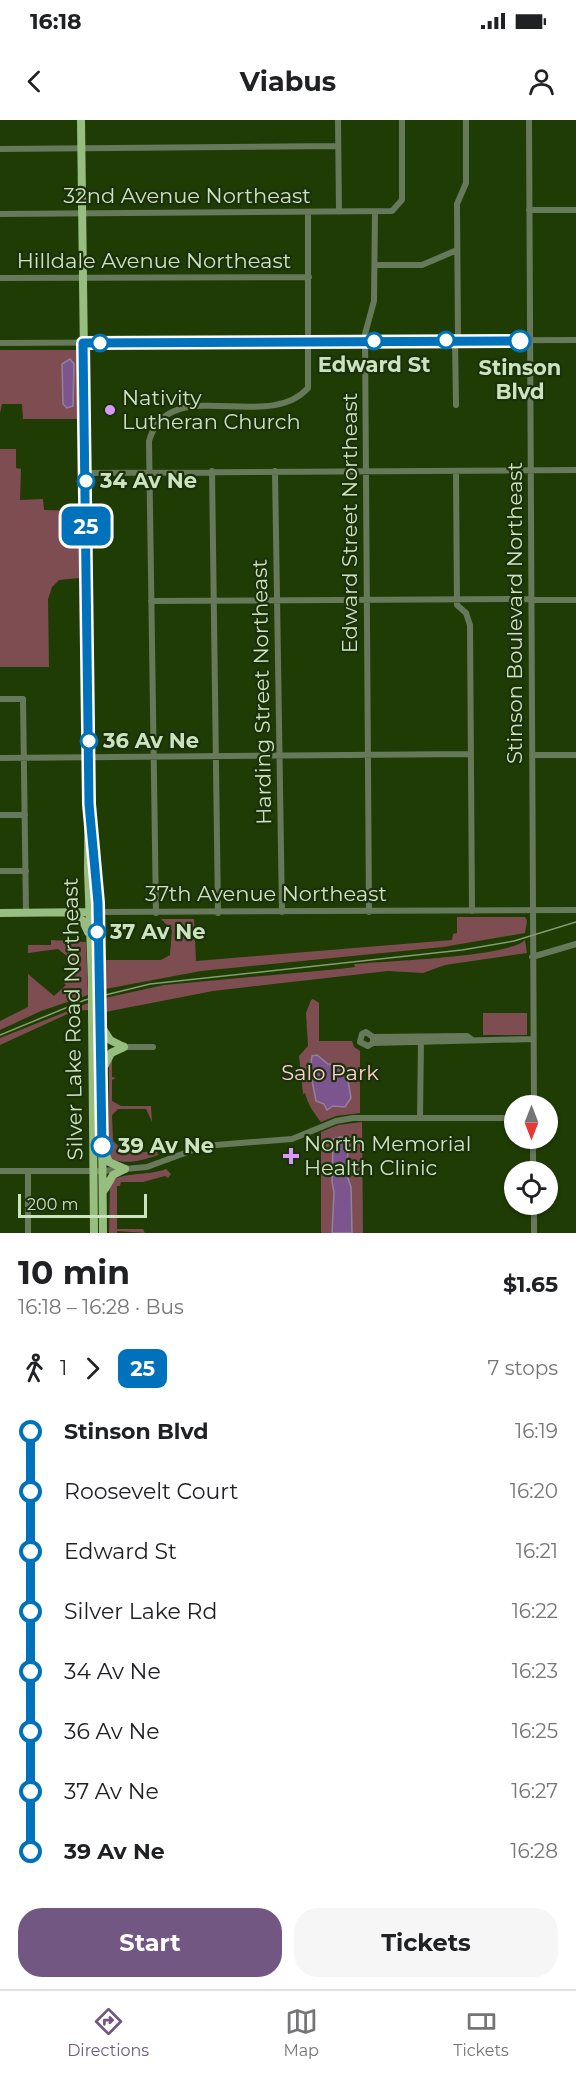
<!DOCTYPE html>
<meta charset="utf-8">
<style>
body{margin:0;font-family:Montserrat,sans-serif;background:#f6f6f6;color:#202124;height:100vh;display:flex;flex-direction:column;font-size:22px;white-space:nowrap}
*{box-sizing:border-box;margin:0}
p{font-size:20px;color:#757577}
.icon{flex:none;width:33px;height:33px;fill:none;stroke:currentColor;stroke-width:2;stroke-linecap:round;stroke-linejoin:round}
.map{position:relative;height:1113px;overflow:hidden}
.side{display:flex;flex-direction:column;background:#fff;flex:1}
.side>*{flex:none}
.badge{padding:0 12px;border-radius:9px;font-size:21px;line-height:39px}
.needle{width:39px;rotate:180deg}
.controls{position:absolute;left:504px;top:975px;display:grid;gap:12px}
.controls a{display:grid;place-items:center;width:54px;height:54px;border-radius:50%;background:#fff;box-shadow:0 2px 4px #0004;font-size:30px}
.scale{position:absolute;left:18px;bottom:15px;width:129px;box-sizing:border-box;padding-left:6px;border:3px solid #cce3bf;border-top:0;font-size:16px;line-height:21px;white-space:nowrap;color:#cce3bf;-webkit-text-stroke:4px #1b300b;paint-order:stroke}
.map>.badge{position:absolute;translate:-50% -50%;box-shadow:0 0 0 3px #fff}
.legs{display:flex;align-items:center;gap:9px;height:66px;padding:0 18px;font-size:20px}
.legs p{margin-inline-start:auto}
.summary{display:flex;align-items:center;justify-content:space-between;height:102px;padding:0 18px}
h1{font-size:33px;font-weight:700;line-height:45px}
.button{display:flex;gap:12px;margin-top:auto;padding:12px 18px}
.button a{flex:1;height:69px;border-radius:24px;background:#735783;color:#fff;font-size:24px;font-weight:700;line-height:69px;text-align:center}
.button a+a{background:#f6f6f6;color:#202124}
ul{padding:0 18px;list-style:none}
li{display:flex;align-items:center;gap:21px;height:60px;font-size:22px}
li i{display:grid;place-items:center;width:9px;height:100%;margin:0 8px;background:currentColor}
li i::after{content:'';width:15px;height:15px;margin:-8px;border:4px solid;border-radius:50%;background:#fff}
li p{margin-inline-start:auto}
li:first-child i{background:linear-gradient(#0000 50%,currentColor 0)}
li:last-child i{background:linear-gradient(currentColor 50%,#0000 0)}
.status{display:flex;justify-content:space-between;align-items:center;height:42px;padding:0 30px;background:#fff;direction:ltr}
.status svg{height:16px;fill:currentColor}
header{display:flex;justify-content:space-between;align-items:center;height:78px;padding:0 18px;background:#fff;font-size:27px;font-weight:700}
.tab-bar{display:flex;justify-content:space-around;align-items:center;height:84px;border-top:2px solid #e0e0e0;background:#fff;font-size:16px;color:#757577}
.tab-bar a{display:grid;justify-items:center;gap:3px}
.tab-bar .on{color:#735783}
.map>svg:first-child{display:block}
</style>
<div class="status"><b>16:18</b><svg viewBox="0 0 49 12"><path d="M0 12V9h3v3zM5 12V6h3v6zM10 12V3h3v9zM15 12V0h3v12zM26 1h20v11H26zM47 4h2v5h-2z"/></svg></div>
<header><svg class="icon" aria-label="back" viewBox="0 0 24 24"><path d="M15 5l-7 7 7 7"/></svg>Viabus<svg class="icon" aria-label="person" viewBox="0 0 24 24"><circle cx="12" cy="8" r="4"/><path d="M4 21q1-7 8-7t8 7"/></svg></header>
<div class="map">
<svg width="576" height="1113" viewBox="0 0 576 1113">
<rect width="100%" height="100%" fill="#1f3c05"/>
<path fill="#7e4d51" d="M0 230H78V299H23L22 284H2L0 293Z
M0 329H16V348L21 349 20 380 43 379 44 390 79 391V458L59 460 52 467 48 479 49 547H0Z
M457 797H525L527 801 525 813 443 827 201 851 105 869 103 840H161L170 835 172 810 161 799H194L196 841 452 820 453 814 457 813Z
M51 820 86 822 88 875 41 891 0 910V901L28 887V854L54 876 66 865 63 862 77 844 58 829 28 833V825H51Z
M525 820 527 833 445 845 423 853 388 851 213 871 105 892V878L164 865 339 849 355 847 354 844C383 841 509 837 525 820Z
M313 879 319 883V921H352L354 927 360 931V993L336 996 321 1002C314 993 308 985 305 973L303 974 299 936 308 926 306 893 311 880Z
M88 883V890L74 891 0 925V918Z
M483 893H527V915H483Z
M116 934 112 940V957L116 958 112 960V981L121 986H151L152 1002 146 989H118L112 995 113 1021 125 1032H147L156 1027 158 1035C145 1040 119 1047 109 1036V941Z
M362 1002 363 1113H321V1012L338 1005Z
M166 1049 171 1054 168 1058 165 1056 143 1062H121L120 1066H117V1109H143L145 1113 117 1111V1113H109L110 1062C125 1051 149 1056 166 1049Z"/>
<path fill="#7c558f" stroke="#94809d" stroke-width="1.5" d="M70 239 74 244 73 286 67 288 63 284 62 244Z
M317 935 328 944 341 945 346 949 351 978 345 987 333 986 327 990 324 984 316 981 310 950 312 936Z
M340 1017 346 1018 349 1023 346 1052 351 1067 352 1113H332L334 1072 332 1062 333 1024V1019Z"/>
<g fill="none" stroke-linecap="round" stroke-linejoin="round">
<path stroke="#66795b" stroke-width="6" d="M338 0 339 92
M529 0 534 986
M0 29 338 26
M529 90H576
M0 94 392 91 402 80V0
M375 145H422L457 130
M0 158 309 157
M455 220 456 285
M458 220 457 84 466 63V0
M0 223 576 220
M212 351 218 793
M275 351 282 792
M456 351 457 485 466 493 470 505 472 791
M86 353 576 350
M532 480H576
M151 481 532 479
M0 579H23L26 792
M532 635H576
M0 638 470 634
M0 695H25
M0 751H26
M97 792 576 790
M369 792 365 214 374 181 375 92
M156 793 149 321C169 252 267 314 308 268V92
M532 837 576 824
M373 917V923L368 926 360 922 362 914 366 912 373 917 467 916 471 919
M373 923 533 919
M124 927H153
M420 998 421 919
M533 1018V1052
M0 1051H102L147 1047 204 1026 292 1019 336 1001 353 998H514
M28 1051V1113
M534 1084V1113"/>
<path stroke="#97bd80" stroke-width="8" d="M81 0 89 637 88 750 92 864
M92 707 99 862
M0 793 94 792
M70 793 83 801 88 812
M101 889 103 1113
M92 891 94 1113
M103 909 110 920 124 927
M105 945 111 933 124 927
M104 1030 109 1042 125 1049
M105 1069 113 1055 125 1049"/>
<path stroke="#849d71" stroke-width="1.5" d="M0 915 85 880 150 864 462 830 514 821 576 802"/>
<path stroke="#97bd80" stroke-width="8" d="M99 862 101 889
M92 864V891"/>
</g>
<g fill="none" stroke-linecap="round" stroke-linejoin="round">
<defs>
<path id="line-1" d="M102 1026 98 783 89 684 83 223 520 221"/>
</defs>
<use href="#line-1" stroke="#fff" stroke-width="14"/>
<use href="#line-1" stroke="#0072bc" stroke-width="9"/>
</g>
<g fill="#fff" stroke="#0072bc" stroke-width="3">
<circle cx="446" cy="220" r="8"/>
<circle cx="374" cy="221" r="8"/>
<circle cx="520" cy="221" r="10"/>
<circle cx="100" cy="223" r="8"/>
<circle cx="86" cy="361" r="8"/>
<circle cx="89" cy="621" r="8"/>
<circle cx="97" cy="812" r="8"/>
<circle cx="102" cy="1026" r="10"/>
</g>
<g fill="#d99af7" stroke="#1b300b" stroke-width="2">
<circle cx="110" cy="290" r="6"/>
<path d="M288 1027h6v6h6v6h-6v6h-6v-6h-6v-6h6z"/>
</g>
<g text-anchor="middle" stroke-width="4.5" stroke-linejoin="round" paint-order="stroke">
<g font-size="21" fill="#cce3bf" stroke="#1b300b">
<text x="187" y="83">32nd Avenue Northeast</text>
<text x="154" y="148">Hilldale Avenue Northeast</text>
<text transform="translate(350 403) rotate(-90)" y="7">Edward Street Northeast</text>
<text transform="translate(515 493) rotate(-90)" y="7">Stinson Boulevard Northeast</text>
<text transform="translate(262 572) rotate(-91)" y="7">Harding Street Northeast</text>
<text x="266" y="781">37th Avenue Northeast</text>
<text transform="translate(73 899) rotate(-91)" y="7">Silver Lake Road Northeast</text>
</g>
<g font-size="21" font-weight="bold" fill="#cce3bf" stroke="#1b300b" text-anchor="start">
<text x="374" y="252" text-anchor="middle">Edward St</text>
<text x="520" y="255" text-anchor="middle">Stinson<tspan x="520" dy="24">Blvd</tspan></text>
<text x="100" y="368">34 Av Ne</text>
<text x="103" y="628">36 Av Ne</text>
<text x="110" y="819">37 Av Ne</text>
<text x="118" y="1033">39 Av Ne</text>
</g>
<g font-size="21" fill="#cce3bf" stroke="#1b300b" text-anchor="start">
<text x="122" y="285">Nativity<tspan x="122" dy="24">Lutheran Church</tspan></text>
<text x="304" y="1031">North Memorial<tspan x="304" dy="24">Health Clinic</tspan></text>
</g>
<g font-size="21" fill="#fdcfd2" stroke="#1b300b">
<text x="330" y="960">Salo Park</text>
</g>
</g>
</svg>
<div class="controls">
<a><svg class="needle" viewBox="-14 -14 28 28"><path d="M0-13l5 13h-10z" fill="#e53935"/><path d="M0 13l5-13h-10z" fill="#757577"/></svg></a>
<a><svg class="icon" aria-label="locate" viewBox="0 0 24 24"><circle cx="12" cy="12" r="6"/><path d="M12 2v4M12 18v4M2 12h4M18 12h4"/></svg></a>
</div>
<div class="scale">200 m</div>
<b class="badge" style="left:86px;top:406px;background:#0072bc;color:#fff">25</b>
</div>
<section class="side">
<div class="summary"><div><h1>10 min</h1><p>16:18 – 16:28 · Bus</p></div><b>$1.65</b></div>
<div class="legs"><svg class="icon" aria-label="walk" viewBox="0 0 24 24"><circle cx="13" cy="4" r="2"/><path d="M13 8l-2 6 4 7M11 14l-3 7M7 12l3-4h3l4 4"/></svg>1<svg class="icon" aria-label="forward" viewBox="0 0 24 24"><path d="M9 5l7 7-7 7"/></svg><b class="badge" style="background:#0072bc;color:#fff">25</b><p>7 stops</p></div>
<ul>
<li><i style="color:#0072bc"></i><b>Stinson Blvd</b><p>16:19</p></li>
<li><i style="color:#0072bc"></i><span>Roosevelt Court</span><p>16:20</p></li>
<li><i style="color:#0072bc"></i><span>Edward St</span><p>16:21</p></li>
<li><i style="color:#0072bc"></i><span>Silver Lake Rd</span><p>16:22</p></li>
<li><i style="color:#0072bc"></i><span>34 Av Ne</span><p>16:23</p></li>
<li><i style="color:#0072bc"></i><span>36 Av Ne</span><p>16:25</p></li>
<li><i style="color:#0072bc"></i><span>37 Av Ne</span><p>16:27</p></li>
<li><i style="color:#0072bc"></i><b>39 Av Ne</b><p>16:28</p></li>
</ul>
<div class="button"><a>Start</a><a>Tickets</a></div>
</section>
<nav class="tab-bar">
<a class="on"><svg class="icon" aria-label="directions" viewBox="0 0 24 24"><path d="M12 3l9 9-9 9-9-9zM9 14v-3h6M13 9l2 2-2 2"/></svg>Directions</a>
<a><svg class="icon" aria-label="map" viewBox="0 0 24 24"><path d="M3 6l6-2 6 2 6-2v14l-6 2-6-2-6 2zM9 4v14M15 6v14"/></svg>Map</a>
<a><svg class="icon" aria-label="tickets" viewBox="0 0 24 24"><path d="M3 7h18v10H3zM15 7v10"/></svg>Tickets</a>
</nav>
